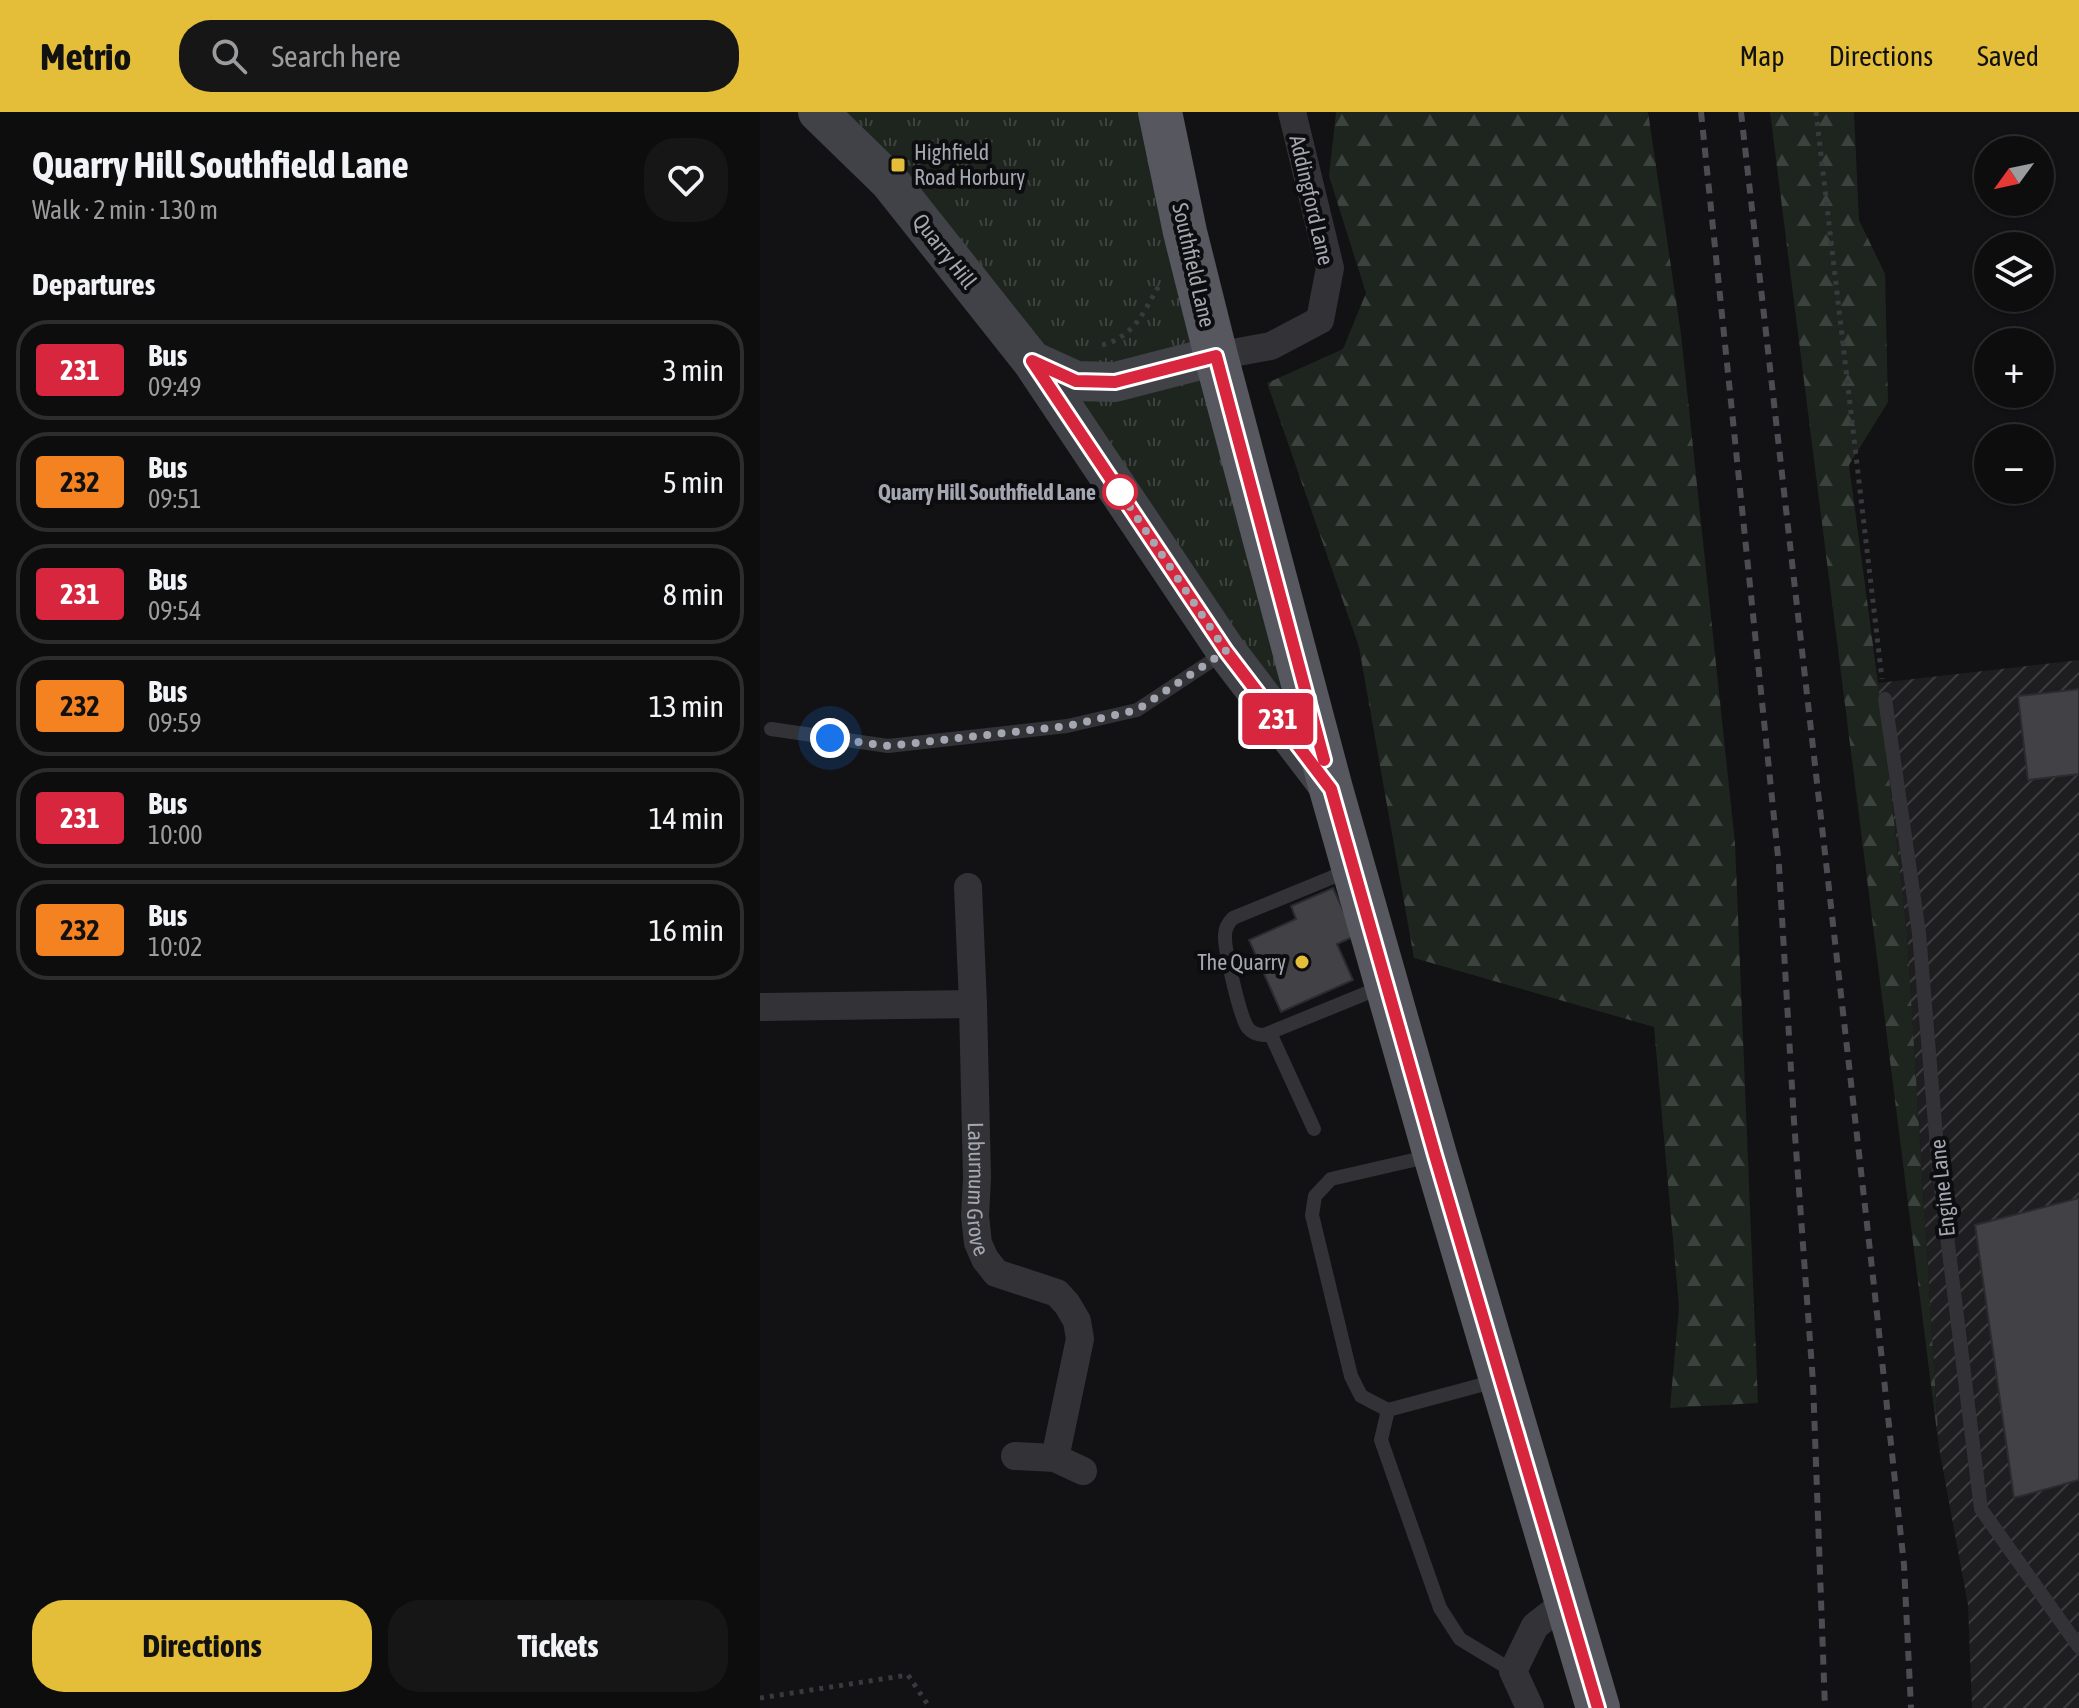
<!DOCTYPE html>
<meta charset="utf-8">
<style>
body{margin:0;font-family:"Asap Condensed",sans-serif;background:#171617;color:#f1f3f6;height:100vh;display:flex;flex-direction:column;font-size:30px;white-space:nowrap}
*{box-sizing:border-box;margin:0}
p{font-size:26px;color:#9b9c9e}
.icon{flex:none;width:44px;height:44px;fill:none;stroke:currentColor;stroke-width:2;stroke-linecap:round;stroke-linejoin:round}
.map{position:relative;flex:1;overflow:hidden}
.side{display:flex;flex-direction:column;background:#0e0d0e;width:760px}
.side>*{flex:none}
.badge{padding:0 16px;border-radius:6px;font-size:28px;line-height:52px}
.needle{width:52px;rotate:237deg}
.fabs{position:absolute;left:1214px;top:24px;display:grid;gap:16px}
.fabs a{display:grid;place-items:center;width:80px;height:80px;border-radius:50%;background:#0e0d0e;box-shadow:0 2px 6px #0004,0 0 0 2px #2e2d2e;font-size:40px}
.you{position:absolute;width:40px;height:40px;margin:-20px;border:6px solid #fff;border-radius:50%;background:#1a73e8;box-shadow:0 0 0 12px #1a73e833}
.map>.badge{position:absolute;translate:-50% -50%;box-shadow:0 0 0 4px #fff}
h2{padding:0 32px;font-size:30px;line-height:72px}
.round{display:grid;place-items:center;flex:none;width:84px;height:84px;border-radius:32px;background:#171617}
.summary{display:flex;align-items:center;justify-content:space-between;height:136px;padding:0 32px}
h1{font-size:38px;font-weight:700;line-height:60px}
.action{display:flex;gap:16px;margin-top:auto;padding:16px 32px}
.action a{flex:1;height:92px;border-radius:32px;background:#e4be38;color:#111;font-size:32px;font-weight:700;line-height:92px;text-align:center}
.action a+a{background:#171617;color:#f1f3f6}
ul{padding:0;list-style:none}
li{display:flex;align-items:center;gap:24px;height:100px;margin:0 16px 12px;padding:0 16px;border:4px solid #2e2d2e;border-radius:32px}
li div{flex:1}
li b{display:block;font-size:30px}
li em{font-style:normal}
li .badge{min-width:88px;font-weight:700;text-align:center}
header{display:flex;align-items:center;gap:48px;box-sizing:border-box;height:112px;padding:0 40px;background:#e4be38;color:#111}
header strong{font-size:38px}
nav{display:flex;gap:44px;margin-inline-start:auto;font-size:28px}
.search{width:560px;height:72px;background:#171617;display:flex;align-items:center;gap:20px;box-sizing:border-box;padding:0 28px;border-radius:32px;color:#9b9c9e;font-size:30px}
main{display:flex;flex:1;min-height:0}
.map>svg:first-child{display:block}
</style>
<header>
<strong>Metrio</strong>
<div class="search"><svg class="icon" aria-label="search" viewBox="0 0 24 24"><circle cx="10" cy="10" r="6"/><path d="M15 15l6 6"/></svg>Search here</div>
<nav><a>Map</a><a>Directions</a><a>Saved</a></nav>
</header>
<main>
<section class="side">
<div class="summary"><div><h1>Quarry Hill Southfield Lane</h1><p>Walk · 2 min · 130 m</p></div><a class="round"><svg class="icon" aria-label="heart" viewBox="0 0 24 24"><path d="M12 20l-8-8c-3-5 5-10 8-4 3-6 11-1 8 4z"/></svg></a></div>
<h2>Departures</h2>
<ul>
<li><span class="badge" style="background:#d7263d;color:#fff">231</span><div><b>Bus</b><p>09:49</p></div><em>3 min</em></li>
<li><span class="badge" style="background:#f58220;color:#111">232</span><div><b>Bus</b><p>09:51</p></div><em>5 min</em></li>
<li><span class="badge" style="background:#d7263d;color:#fff">231</span><div><b>Bus</b><p>09:54</p></div><em>8 min</em></li>
<li><span class="badge" style="background:#f58220;color:#111">232</span><div><b>Bus</b><p>09:59</p></div><em>13 min</em></li>
<li><span class="badge" style="background:#d7263d;color:#fff">231</span><div><b>Bus</b><p>10:00</p></div><em>14 min</em></li>
<li><span class="badge" style="background:#f58220;color:#111">232</span><div><b>Bus</b><p>10:02</p></div><em>16 min</em></li>
</ul>
<div class="action"><a>Directions</a><a>Tickets</a></div>
</section>
<div class="map">
<svg width="1319" height="1596" viewBox="0 0 1319 1596">
<defs>
<pattern id="industrial-furrows" width="10" height="10" patternUnits="userSpaceOnUse" patternTransform="scale(2)"><rect width="10" height="10" fill="#1e1e20"/><path d="M-1 1l2-2M0 10L10 0M9 11l2-2" fill="none" stroke="#3c3c3e"/></pattern>
<pattern id="forest-firs" width="22" height="20" patternUnits="userSpaceOnUse" patternTransform="scale(2)"><rect width="22" height="20" fill="#1e251f"/><path d="M5 1l3.5 6h-7zM16 11l3.5 6h-7z" fill="#3c423d"/></pattern>
<pattern id="park-tufts" width="24" height="20" patternUnits="userSpaceOnUse" patternTransform="scale(2)"><rect width="24" height="20" fill="#1e251f"/><path d="M3 7l-1-3M5 7V3M7 7l1-3M15 17l-1-3M17 17v-4M19 17l1-3" fill="none" stroke="#3c423d"/></pattern>
</defs>
<rect width="100%" height="100%" fill="#121113"/>
<path fill="url(#industrial-furrows)" d="M1319 548V1596H1212L1208 1493 1179 1336 1147 821 1118 571Z"/>
<path fill="url(#forest-firs)" d="M576 0H888L921 222 975 731 998 1291 910 1296 919 1195 894 915 654 846 599 535 507 271 583 237 606 181 569 64Z
M1010 0H1094L1099 108 1125 162 1128 290 1089 353 1118 571 1147 821 1179 1336Z"/>
<path fill="url(#park-tufts)" d="M58 0H400L571 677 272 249Z"/>
<path fill="#414146" stroke="#2c2c2f" stroke-width="2" d="M1319 577V662L1268 668 1258 584Z
M573 776 595 824 577 832 593 868 521 900 489 828 536 807 531 794Z
M1319 1086V1368L1254 1386 1215 1113Z"/>
<g fill="none" stroke-linecap="round" stroke-linejoin="round">
<path stroke="#393a3e" stroke-width="5" stroke-dasharray="4 6" stroke-linecap="butt" d="M1056 0 1122 567
M342 233C375 225 385 197 401 170
M0 1586 148 1563 170 1596"/>
<path stroke="#333337" stroke-width="14" d="M1125 587 1159 821 1179 1060 1221 1397 1319 1535
M11 617 128 634 307 614 377 598 465 540
M590 758 473 806C468 811 465 816 465 823 464 836 480 906 488 916 492 921 497 923 504 923L624 874
M510 921 554 1017
M671 1044 571 1067 555 1084 552 1103 591 1264 601 1284 628 1298 736 1269
M628 1298 621 1328 680 1496 700 1527 753 1559"/>
<g stroke="#333337" stroke-width="28">
<path d="M456 244 511 234 560 208 570 156 532 0"/>
<path id="s1" d="M208 775 213 892 217 1066 215 1104 218 1131 225 1147 236 1161 297 1181 307 1192 317 1209 320 1227 295 1346"/>
<path d="M0 895 213 892"/>
<path d="M255 1344 295 1346 323 1359"/>
<path d="M770 1596 753 1559 775 1514 807 1489"/>
</g>
<path stroke="#414247" stroke-width="40" d="M58 0 130 70 272 249 466 539 569 674
M272 249 316 269 355 270 456 244"/>
<path stroke="#57585f" stroke-width="44" d="M400 0 425 120 456 244 571 677 675 1043 838 1596"/>
<path stroke="#4c4d52" stroke-width="6" stroke-dasharray="10 8" stroke-linecap="butt" d="M941 0 1019 754 1034 1009 1053 1270 1065 1596
M981 0 1114 1174 1144 1453 1151 1596"/>
</g>
<g fill="none" stroke-linecap="round" stroke-linejoin="round">
<defs>
<path id="line" d="M564 648 456 244 355 270 316 269 272 249 466 539 571 677 675 1043 838 1596"/>
</defs>
<use href="#line" stroke="#fff" stroke-width="18"/>
<use href="#line" stroke="#d7263d" stroke-width="12"/>
<path stroke="#a4a7b2" stroke-width="8" stroke-dasharray="0 14.4" d="M70 626 128 634 307 614 377 598 466 539 360 380"/>
</g>
<g fill="#e4be38" stroke="#0d0c0e" stroke-width="3">
<rect x="130" y="45" width="16" height="16" rx="4"/>
<circle cx="542" cy="850" r="8"/>
</g>
<circle fill="#fff" stroke="#d7263d" stroke-width="4" cx="360" cy="380" r="16"/>
<g text-anchor="middle" stroke-width="8" stroke-linejoin="round" paint-order="stroke">
<g font-size="22" fill="#a4a7b2" stroke="#0d0c0e" text-anchor="start">
<text x="154" y="48">Highfield<tspan x="154" dy="25">Road Horbury</tspan></text>
<text x="526" y="858" text-anchor="end">The Quarry</text>
</g>
<g font-size="22" fill="#a4a7b2" stroke="#0d0c0e">
<text transform="translate(552 88) rotate(77)" y="8">Addingford Lane</text>
<text transform="translate(185 139) rotate(52)" y="8">Quarry Hill</text>
<text transform="translate(434 153) rotate(77)" y="8">Southfield Lane</text>
<text dy="8" stroke="none"><textPath href="#s1" startOffset="302">Laburnum Grove</textPath></text>
<text transform="translate(1182 1076) rotate(-96)" y="8">Engine Lane</text>
</g>
<g font-size="22" font-weight="bold" fill="#a4a7b2" stroke="#0d0c0e" text-anchor="end">
<text x="336" y="388">Quarry Hill Southfield Lane</text>
</g>
</g>
</svg>
<div class="fabs">
<a><svg class="needle" viewBox="-14 -14 28 28"><path d="M0-13l5 13h-10z" fill="#e53935"/><path d="M0 13l5-13h-10z" fill="#9b9c9e"/></svg></a>
<a><svg class="icon" aria-label="layers" viewBox="0 0 24 24"><path d="M12 4l9 5-9 5-9-5zM3 14l9 5 9-5"/></svg></a>
<a>+</a>
<a>−</a>
</div>
<div class="you" style="left:70px;top:626px"></div>
<b class="badge" style="left:518px;top:607px;background:#d7263d;color:#fff">231</b>
</div>
</main>
